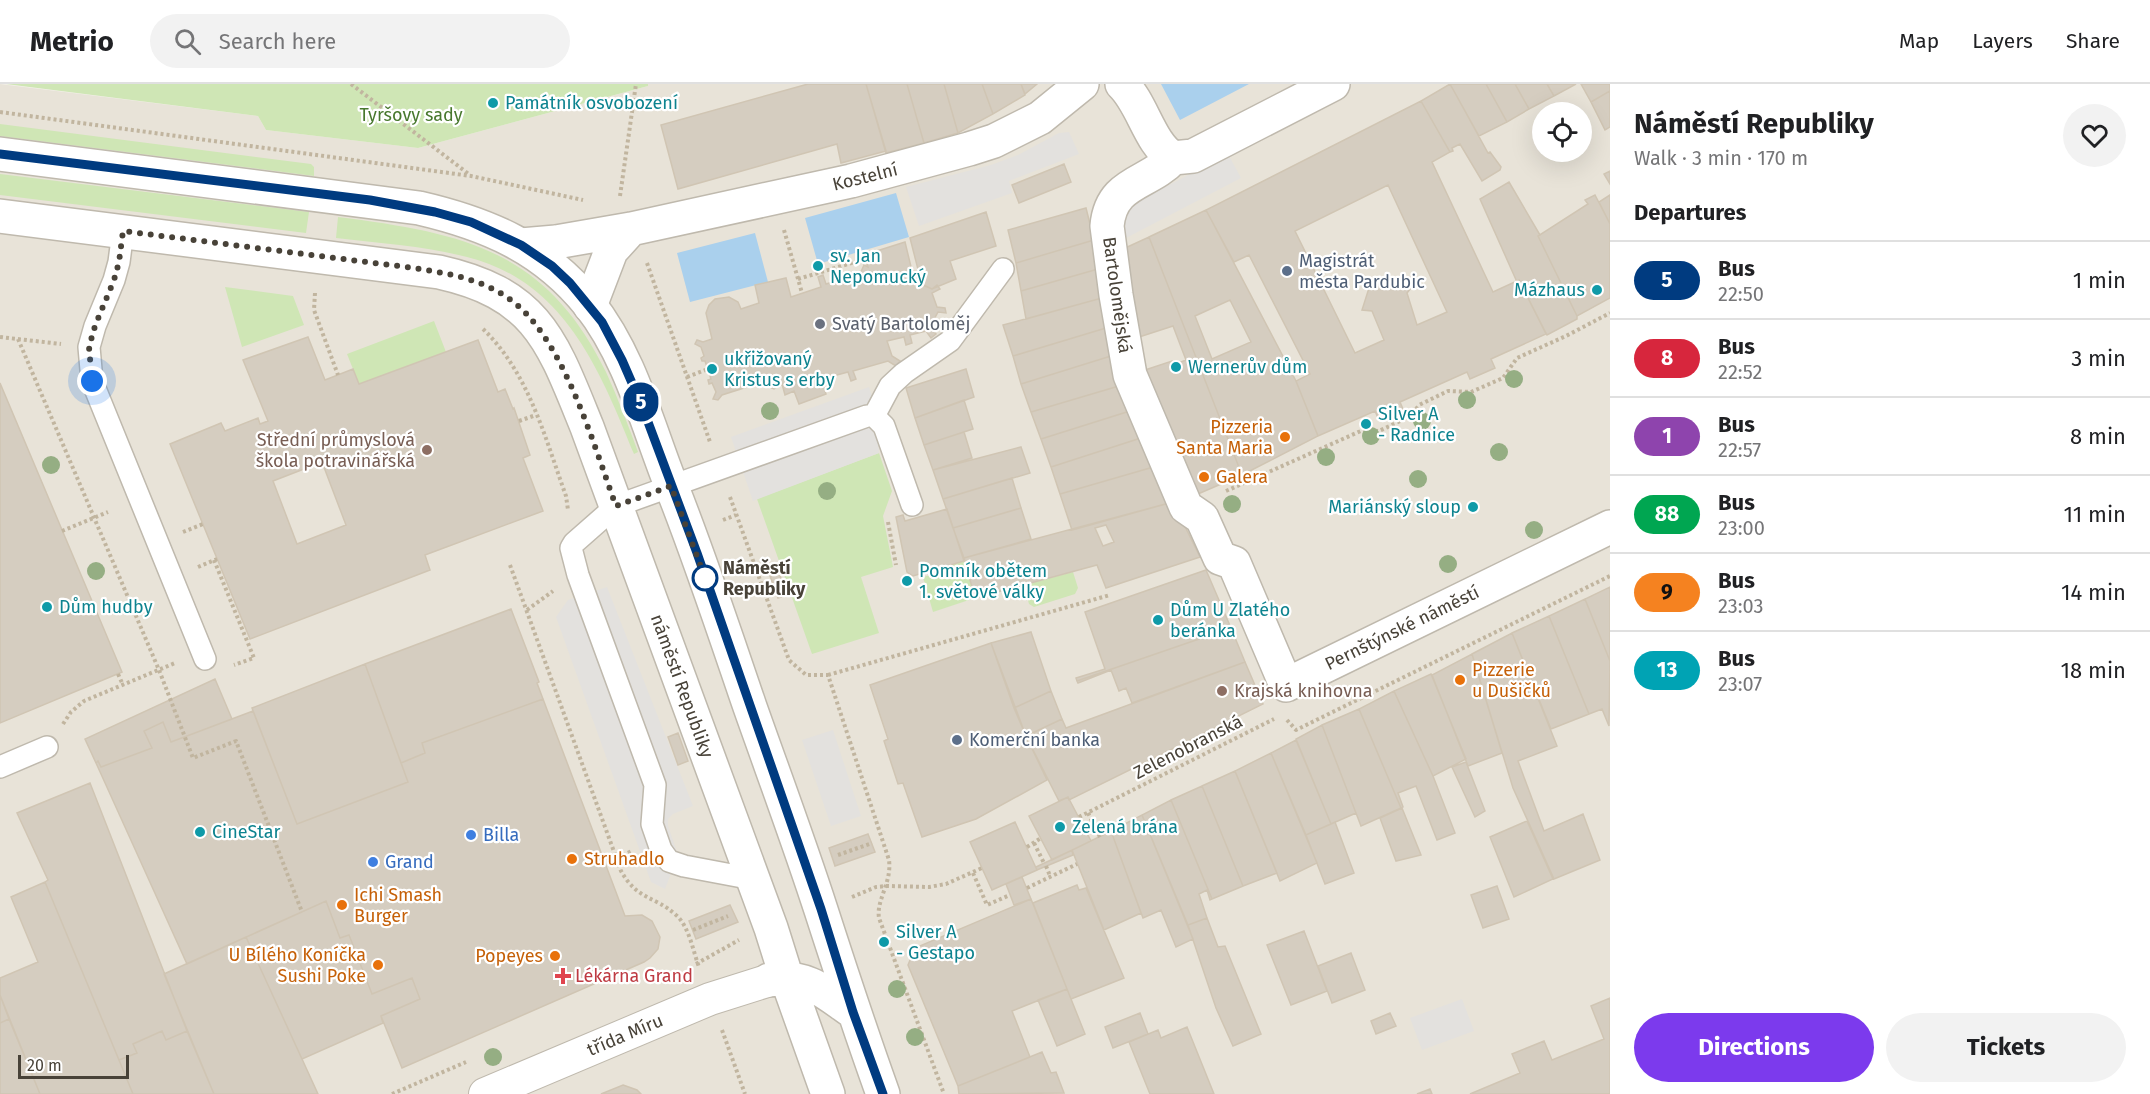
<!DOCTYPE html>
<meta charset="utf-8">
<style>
body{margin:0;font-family:"Fira Sans",sans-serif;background:#f2f2f2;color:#202124;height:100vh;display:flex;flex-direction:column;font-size:22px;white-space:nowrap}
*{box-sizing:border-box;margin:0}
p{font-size:20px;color:#757577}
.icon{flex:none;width:33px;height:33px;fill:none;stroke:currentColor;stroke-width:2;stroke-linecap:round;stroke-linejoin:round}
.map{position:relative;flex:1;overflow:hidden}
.drawer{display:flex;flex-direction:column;background:#fff;width:540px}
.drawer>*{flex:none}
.badge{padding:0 12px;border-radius:20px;font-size:21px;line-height:39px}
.controls{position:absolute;left:1532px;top:18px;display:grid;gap:12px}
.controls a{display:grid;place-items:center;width:60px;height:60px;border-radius:50%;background:#fff;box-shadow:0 6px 24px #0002;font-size:30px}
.scale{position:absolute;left:18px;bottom:15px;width:111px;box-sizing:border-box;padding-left:6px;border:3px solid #484238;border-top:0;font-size:16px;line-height:21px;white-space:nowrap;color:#484238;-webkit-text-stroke:4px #fff;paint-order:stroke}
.you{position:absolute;width:30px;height:30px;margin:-15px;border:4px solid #fff;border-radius:50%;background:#1a73e8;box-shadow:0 0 0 9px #1a73e833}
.map>.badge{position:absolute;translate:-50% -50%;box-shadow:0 0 0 3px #fff}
h2{padding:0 24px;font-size:22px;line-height:54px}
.round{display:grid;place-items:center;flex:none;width:63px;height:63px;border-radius:32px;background:#f2f2f2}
.head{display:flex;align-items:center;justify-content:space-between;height:102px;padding:0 24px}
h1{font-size:28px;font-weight:700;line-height:45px}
.primary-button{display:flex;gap:12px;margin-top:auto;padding:12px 24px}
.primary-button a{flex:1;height:69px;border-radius:36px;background:#7c3aed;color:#fff;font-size:24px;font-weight:700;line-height:69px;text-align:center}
.primary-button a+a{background:#f2f2f2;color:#202124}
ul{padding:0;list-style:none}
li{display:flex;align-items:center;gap:18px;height:78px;padding:0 24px;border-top:2px solid #e0e0e0}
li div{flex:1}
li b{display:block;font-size:22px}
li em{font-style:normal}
li .badge{min-width:66px;font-weight:700;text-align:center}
header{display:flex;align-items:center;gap:36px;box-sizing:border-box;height:84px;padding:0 30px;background:#fff;border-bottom:2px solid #e0e0e0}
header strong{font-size:28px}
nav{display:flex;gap:33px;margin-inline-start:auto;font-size:21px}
.search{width:420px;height:54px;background:#f2f2f2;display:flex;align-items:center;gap:15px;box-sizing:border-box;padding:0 21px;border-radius:33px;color:#757577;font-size:22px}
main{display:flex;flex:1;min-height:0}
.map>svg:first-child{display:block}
</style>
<header>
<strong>Metrio</strong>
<div class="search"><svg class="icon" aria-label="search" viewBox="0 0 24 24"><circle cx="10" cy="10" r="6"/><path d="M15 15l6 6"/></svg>Search here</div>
<nav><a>Map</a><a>Layers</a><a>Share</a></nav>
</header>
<main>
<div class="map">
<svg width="1610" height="1010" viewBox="0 0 1610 1010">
<rect width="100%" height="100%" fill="#f4f1ea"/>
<path fill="#e8e3d8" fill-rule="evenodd" d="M0 0 258 32 266 46 418 64 648 2V0H1610V1010H0ZM1542 28H1581V68H1542Z"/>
<path fill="#cfe6b5" d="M6 0H648V2L418 64 266 46 258 32Z
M0 40 311 80 314 83V92L0 52Z
M0 90 309 128 306 149 0 111Z
M338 133C462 149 546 165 606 288 618 314 628 341 638 368L634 370C600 286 564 197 467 173 424 162 379 159 336 154Z
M225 203 293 212 304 241 242 263Z
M434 237 446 268 359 300 347 270Z
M879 369 892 407 883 432 893 483 861 493 879 549 812 570 757 415Z
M965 477 975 514 933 528 923 493 946 487 945 483Z
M1073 488 1078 504 1075 510 1034 523 1029 520 1024 501Z"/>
<path fill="#e3e1de" d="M1069 48 1079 70 1009 97 1012 109 919 142 906 103 991 81 1018 71 1059 49Z
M1228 70 1241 94 1126 154 1116 129Z
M869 303 873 315 879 369 753 417 731 353Z
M607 503 693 722 673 730 668 735V742L678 771 665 805 651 798 556 533 568 516Z
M833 646 861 732 831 742 802 656Z
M1462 915 1474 947 1422 966 1410 934Z"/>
<path fill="#aad0ed" d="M1161 0H1249L1180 36Z
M896 109 909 153 818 180 805 134Z
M755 149 768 198 690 218 677 169Z"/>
<path fill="#d5cdc0" stroke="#d0c5b3" stroke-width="1.5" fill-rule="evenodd" d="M808 0H866L886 67 841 79 837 60 678 105 661 41Z
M866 0H907L924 59 886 69Z
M907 0H944L958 49 924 59Z
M944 0H982L993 30 958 49Z
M982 0H1021L1025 11 993 30Z
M1021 0H1037L1025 10Z
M1450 0 1488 69 1490 68 1501 83 1500 86 1482 97 1460 60 1452 64 1453 67 1450 68 1421 17Z
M1450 0H1486L1507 38 1479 52Z
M1486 0H1515L1529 25 1507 38Z
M1515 0H1547L1554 12 1529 25Z
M1547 0H1576L1554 12Z
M1581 0H1610V7L1591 18Z
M1610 7V43L1605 46 1591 18Z
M1421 17 1450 68 1432 78 1493 208 1519 196 1546 250 1491 275 1495 284 1470 295 1467 288 1400 318 1403 325 1379 336 1375 327 1318 352 1296 297 1310 290 1249 171 1234 178 1206 126ZM1388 101 1447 228 1417 241 1407 209 1411 204 1389 195 1369 204 1362 226 1372 227 1384 256 1355 269 1295 147Z
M1064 80 1071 98 1019 119 1012 101Z
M1610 87V100L1604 90Z
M1509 98 1540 151 1538 152 1577 232V235L1547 251 1519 196 1517 198 1480 115Z
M1595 111 1610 140V214L1577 232 1538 152 1588 120 1585 116Z
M1610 111V140L1599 118Z
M1086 124 1094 156 1016 179 1008 146Z
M1206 126 1296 297 1318 352 1242 391 1149 153ZM1230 216 1251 258 1212 275 1195 232Z
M986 128 996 162 950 177 956 195 932 205 922 201 910 154Z
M1149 153 1242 391 1191 413 1142 287 1172 277 1176 280 1186 276 1173 242 1133 255 1123 165Z
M1094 156 1098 185 1021 207 1016 179Z
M905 158 912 187H919L915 197 932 205 937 201 940 205 932 209 937 223 945 224 946 229 938 228 930 243 936 250 931 254 926 247 910 251 912 259 906 261 904 253 887 257 892 272 900 277 896 282 888 277 853 287 856 295 851 297 848 288 822 295 826 310 799 320 794 307 785 311 782 300 774 305 769 303 766 297 722 311 718 316 713 315 716 308 712 299 709 300 708 296 711 295 705 277H702L701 274 704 272 701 263 695 260 697 256 703 258 712 255 706 229 709 221 715 215 729 213 738 218 741 225 759 219 755 201 786 194 791 213 821 203 818 193 823 191 826 200 860 190 864 181 868 183 864 171Z
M1098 185 1102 214 1026 235 1021 207Z
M1102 214 1106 244 1013 272 1003 241Z
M1106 244 1111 272 1021 300 1013 272Z
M308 253 325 296 353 285 359 300 478 256 498 308 505 305 513 325 514 324 530 371 523 374 543 427 425 471 430 486 250 555 170 360 221 339 225 347 258 334 260 340 268 337 243 276ZM322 378 346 441 297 460 273 397Z
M1111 272 1119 302 1031 328 1021 300Z
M966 285 974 313 915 334 906 304Z
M0 299 122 588 0 639Z
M1119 302 1130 327 1041 355 1031 328Z
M964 316 973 345 924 361 915 334Z
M1130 327 1144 353 1051 383 1041 355Z
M964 348 972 374 933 386 924 361Z
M1144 353 1157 382 1060 410 1051 383Z
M1021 363 1030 389 943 415 933 386Z
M1157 382 1173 418 1072 446 1060 410Z
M1012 394 1021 424 953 444 943 415Z
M1173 418 1200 473 1106 504 1097 481 975 514 964 474ZM1106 441 1114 458 1103 462 1095 444Z
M1021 424 1031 455 964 474 953 444Z
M947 425 964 477 913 492 907 488 896 433 903 431 905 437Z
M1206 486 1231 544 1077 597 1076 594 1105 585 1085 528Z
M779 489 787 511 778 514 770 492Z
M1610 503V577L1585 515Z
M1585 515 1610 577 1609 642 1602 625 1589 630 1549 532Z
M511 525 539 598 537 599 543 615 422 659 425 669 401 679 365 580Z
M1549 532 1589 630 1551 645 1512 549Z
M1231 544 1245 578 1132 619 1126 604 1119 607 1111 586 1078 599 1077 597Z
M1031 548 1051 607 1014 624 991 559Z
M1512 549 1557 662 1518 677 1544 747 1583 730 1600 776 1554 795 1513 704 1472 570Z
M991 559 1026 652 1047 696 976 735 922 753 903 699 898 700 884 657 888 655 870 601Z
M1472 570 1502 669 1468 682 1432 591Z
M1245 578 1263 620 1069 716 1068 713 1059 717 1026 652 1062 635 1066 644Z
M365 580 408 698 297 740 252 624Z
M1431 590 1466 675 1433 692 1394 607Z
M215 595 232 635 171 658 163 638 144 647 152 664 101 683 98 677 96 679 85 655Z
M1051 607 1062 635 1026 652 1014 624Z
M1394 607 1433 692 1455 749 1437 756 1416 702 1398 709 1403 723 1401 724 1359 625Z
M543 615 625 832 642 831 652 837 660 853 658 865 650 874 644 878 402 984 381 932 420 915 412 894 372 910 349 851 340 854 326 817 187 880 96 679 98 677 101 683 152 664 144 647 163 638 171 658 253 627 297 740 408 698 401 679 425 669 422 659Z
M1359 625 1401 724 1361 742 1322 641Z
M1322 641 1356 729 1331 740 1296 655Z
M678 649 688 677 678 681 668 653Z
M1296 656 1331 740 1306 751 1271 669Z
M1271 669 1317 779 1280 797 1235 687Z
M1466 678 1485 727 1475 733 1452 683Z
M1235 687 1277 789 1243 802 1202 702Z
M90 699 187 947 166 956 162 947 133 960 137 969 119 976 45 798 48 796 17 729Z
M1202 702 1243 802 1212 815 1171 716Z
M1068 713 1091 757 1052 776 1029 732Z
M1171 716 1212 815 1210 816 1207 806 1199 810 1207 834 1188 841 1142 731Z
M1402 724 1421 771 1396 777 1380 734Z
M1142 731 1193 855 1176 863 1161 826 1143 834 1111 747Z
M1527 737 1553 795 1514 813 1490 753Z
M1015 738 1037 786 992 806 970 758Z
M1335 738 1354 789 1325 800 1306 751Z
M1111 747 1141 829 1104 846 1072 766Z
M868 750 875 768 835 782 829 764Z
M1072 766 1073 771 1037 786 1036 783Z
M1022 793 1031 815 1014 821 1006 800Z
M45 798 119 976 133 1010H40L0 911V894L38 878 11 813Z
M1077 801 1079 806 1086 804 1124 894 1071 915 1033 819Z
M1497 802 1509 835 1483 844 1471 811Z
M1031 815 1067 905 1012 927 1030 973 958 1002 908 881 915 864Z
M326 817 340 854 349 851 372 910 412 894 420 915 381 932 383 939 302 975 246 853Z
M730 821 738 838 696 855 689 837Z
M1207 834 1218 863 1225 862 1261 950 1233 962 1216 924 1188 841Z
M1304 847 1327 907 1291 921 1267 861Z
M246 853 302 975 318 1010H214L164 890Z
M1351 869 1365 906 1332 919 1318 882Z
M1067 905 1085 950 1057 962 1038 916Z
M0 911 9 935 0 939Z
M1610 914V1010H1470L1520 989 1512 970 1544 957 1552 976 1604 955 1591 922Z
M1140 929 1148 950 1113 964 1105 943Z
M1390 929 1396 942 1376 950 1371 937Z
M9 935 40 1010H0V939Z
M1187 943 1214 1010H1150L1129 958 1158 946 1161 954Z
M162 947 166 956 187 947 214 1010H133L119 976 137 969 133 960Z
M1042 968 1051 989 1056 988 1064 1009 959 1010 958 1002Z
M623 1001 637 1006 641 1010H601Z
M1430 1005 1432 1010H1417Z"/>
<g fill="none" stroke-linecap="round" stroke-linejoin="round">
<defs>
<path id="service" d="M123 147 119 178 114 196 95 242 89 263 92 297 205 575
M874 332 890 302 904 289 950 257 1003 185
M0 683 47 663
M753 795 684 782 669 777 661 766 652 740 655 701 578 491 571 464 574 459 616 422 867 332H874L884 342 912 421"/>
<path id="pedestrian" d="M485 1010 710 915 767 897"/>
<path id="minor" d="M1122 0C1143 20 1149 59 1173 74
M1173 74C1148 101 1111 97 1107 142L1116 211 1130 291 1186 423 1202 434 1220 474 1234 479 1286 601 1610 443
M1173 74 1193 72 1333 0
M521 161 556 158 631 145 851 97 969 65 994 57 1040 34 1082 0
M590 222 611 167 631 145"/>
<path id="tertiary" d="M0 70 419 124C488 140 544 164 589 220 631 273 648 344 673 406 701 477 725 550 750 623 774 691 799 758 821 826 841 888 861 949 883 1010
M0 132 439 188C538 210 552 257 587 343L771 844 787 895 828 1010
M769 896C806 890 825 908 853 928"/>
</defs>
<use href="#service" stroke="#bfb9ad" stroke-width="24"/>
<use href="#pedestrian" stroke="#bfb9ad" stroke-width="34"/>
<use href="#minor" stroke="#bfb9ad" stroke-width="36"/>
<use href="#tertiary" stroke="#bfb9ad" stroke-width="36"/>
<path stroke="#c1b59f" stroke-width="4" stroke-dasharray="3 3" stroke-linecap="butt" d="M351 0 470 91
M0 28 471 92 583 116
M620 112 636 0
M784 146 802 209
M647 179 710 358
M798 195 865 175
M315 209 314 226 338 291
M483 245C529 289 545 354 566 412L568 426
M0 253 61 260
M18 255 159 586 193 674 236 657 302 828
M687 293 708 285
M519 337 536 331
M1226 407 1363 346 1379 347 1411 332 1419 321 1448 307 1471 308 1503 294 1517 274 1566 252 1610 229
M730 413 789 576 806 591H828L889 776C892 799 876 816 879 834L944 1010
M723 436 736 431
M888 438 896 481
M183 448 203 440
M214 476 254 574 234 581
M510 481 621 787C638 817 654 811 676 831 689 842 693 867 699 883
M198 483 217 475
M527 526 553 507
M118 590 123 601
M828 591 1110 511
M1287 636 1296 646 1610 492
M63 640 71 628 84 617 175 579
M1088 729 1100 753
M1079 733 1274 635
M1034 759 1044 779
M1027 763 1041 754
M838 771 872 759
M617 774 632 767
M1046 782 1050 792
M973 789 987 821 1010 811
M1027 804 1077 780
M852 813 876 803 887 802 929 803 946 800 982 784
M693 846 728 832
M696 880 739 856
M722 946 745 1010
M392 1010 466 978"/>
<use href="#service" stroke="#fff" stroke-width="21"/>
<use href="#pedestrian" stroke="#fff" stroke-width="32"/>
<use href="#minor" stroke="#fff" stroke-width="33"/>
<use href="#tertiary" stroke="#fff" stroke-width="33"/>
<path stroke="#c1b59f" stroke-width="4" stroke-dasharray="3 3" stroke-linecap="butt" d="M62 447 108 428"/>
</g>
<g fill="#95ae83">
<circle cx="1514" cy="295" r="9"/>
<circle cx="1467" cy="316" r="9"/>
<circle cx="770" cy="327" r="9"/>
<circle cx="1422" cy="337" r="9"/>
<circle cx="1371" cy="352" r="9"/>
<circle cx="1499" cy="368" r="9"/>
<circle cx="1326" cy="373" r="9"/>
<circle cx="51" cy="381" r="9"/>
<circle cx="1418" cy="395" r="9"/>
<circle cx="827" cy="407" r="9"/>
<circle cx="1232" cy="420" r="9"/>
<circle cx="1534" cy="446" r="9"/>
<circle cx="1448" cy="480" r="9"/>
<circle cx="96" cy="487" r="9"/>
<circle cx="897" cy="905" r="9"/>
<circle cx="915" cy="953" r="9"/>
<circle cx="493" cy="973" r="9"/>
</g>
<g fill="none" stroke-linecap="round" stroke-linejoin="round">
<defs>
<path id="line" d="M0 70 370 116 435 128 471 138 521 161 552 182 570 199 602 238 622 276 642 322 697 469 821 825 853 928 883 1010"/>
</defs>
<use href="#line" stroke="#fff" stroke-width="14"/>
<use href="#line" stroke="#003b80" stroke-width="9"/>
<path stroke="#484238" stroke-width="6" stroke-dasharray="0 10.8" d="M92 297 89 263 95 242 114 196 119 178 123 147 414 184C445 189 478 194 505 212 562 247 593 360 616 422L671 402 705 494"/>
</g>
<g fill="#0f9aa8" stroke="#fff" stroke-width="2">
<circle cx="493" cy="19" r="6"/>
<circle cx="818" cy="182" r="6"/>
<circle cx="1597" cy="206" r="6"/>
<circle cx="1176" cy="283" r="6"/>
<circle cx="712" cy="285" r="6"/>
<circle cx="1366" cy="340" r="6"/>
<circle cx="1473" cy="423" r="6"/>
<circle cx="907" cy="497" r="6"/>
<circle cx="47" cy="523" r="6"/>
<circle cx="1158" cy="536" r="6"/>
<circle cx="1060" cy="743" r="6"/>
<circle cx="200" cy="748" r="6"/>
<circle cx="884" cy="858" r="6"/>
</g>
<g fill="#5c6f8a" stroke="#fff" stroke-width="2">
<circle cx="1287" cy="187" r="6"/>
<circle cx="957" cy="656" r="6"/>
</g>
<circle fill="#6b7280" stroke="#fff" stroke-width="2" cx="820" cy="240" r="6"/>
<g fill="#e8710a" stroke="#fff" stroke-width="2">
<circle cx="1285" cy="353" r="6"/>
<circle cx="1204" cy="393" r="6"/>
<circle cx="1460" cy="596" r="6"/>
<circle cx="572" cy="775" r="6"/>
<circle cx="342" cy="821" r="6"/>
<circle cx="555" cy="872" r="6"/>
<circle cx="378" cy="881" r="6"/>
</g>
<g fill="#8d6e63" stroke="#fff" stroke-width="2">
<circle cx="427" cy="366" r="6"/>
<circle cx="1222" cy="607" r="6"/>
</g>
<circle fill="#fff" stroke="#003b80" stroke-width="3" cx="705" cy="494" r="12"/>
<g fill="#3f7fe0" stroke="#fff" stroke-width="2">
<circle cx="471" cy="751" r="6"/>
<circle cx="373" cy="778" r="6"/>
</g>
<path fill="#e0444e" stroke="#fff" stroke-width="2" d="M560 883h6v6h6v6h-6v6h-6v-6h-6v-6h6z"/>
<g text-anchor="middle" stroke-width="4.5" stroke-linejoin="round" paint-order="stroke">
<g font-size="18" fill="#0d838f" stroke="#fff" text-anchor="start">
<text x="505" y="25">Památník osvobození</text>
<text x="830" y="178">sv. Jan<tspan x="830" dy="21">Nepomucký</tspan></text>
<text x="1585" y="212" text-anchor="end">Mázhaus</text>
<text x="724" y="281">ukřižovaný<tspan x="724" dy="21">Kristus s erby</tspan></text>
<text x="1188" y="289">Wernerův dům</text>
<text x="1378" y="336">Silver A<tspan x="1378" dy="21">- Radnice</tspan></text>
<text x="1461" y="429" text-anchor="end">Mariánský sloup</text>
<text x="919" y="493">Pomník obětem<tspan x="919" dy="21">1. světové války</tspan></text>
<text x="59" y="529">Dům hudby</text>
<text x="1170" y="532">Dům U Zlatého<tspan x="1170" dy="21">beránka</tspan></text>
<text x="1072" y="749">Zelená brána</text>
<text x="212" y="754">CineStar</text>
<text x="896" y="854">Silver A<tspan x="896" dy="21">- Gestapo</tspan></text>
</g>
<g font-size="18" fill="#48782e" stroke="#fff">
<text x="411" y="37">Tyršovy sady</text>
</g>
<g font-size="18" fill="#484238" stroke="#fff">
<text transform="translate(865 93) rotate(-14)" y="6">Kostelní</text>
<text transform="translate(1117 211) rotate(82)" y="6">Bartolomějská</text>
<text transform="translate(1402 544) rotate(-26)" y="6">Pernštýnské náměstí</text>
<text transform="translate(682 602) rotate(70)" y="6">náměstí Republiky</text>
<text transform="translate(1188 663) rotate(-27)" y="6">Zelenobranská</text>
<text transform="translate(625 951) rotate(-23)" y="6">třída Míru</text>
</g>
<g font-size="18" fill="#4e5e75" stroke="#fff" text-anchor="start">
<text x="1299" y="183">Magistrát<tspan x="1299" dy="21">města Pardubic</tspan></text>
<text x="969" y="662">Komerční banka</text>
</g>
<g font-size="18" fill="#5b616d" stroke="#fff" text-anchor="start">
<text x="832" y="246">Svatý Bartoloměj</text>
</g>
<g font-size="18" fill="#c56008" stroke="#fff" text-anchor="start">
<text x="1273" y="349" text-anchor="end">Pizzeria<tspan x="1273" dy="21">Santa Maria</tspan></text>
<text x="1216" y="399">Galera</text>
<text x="1472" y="592">Pizzerie<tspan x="1472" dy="21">u Dušičků</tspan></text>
<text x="584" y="781">Struhadlo</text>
<text x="354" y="817">Ichi Smash<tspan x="354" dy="21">Burger</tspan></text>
<text x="366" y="877" text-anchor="end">U Bílého Koníčka<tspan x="366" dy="21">Sushi Poke</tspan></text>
<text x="543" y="878" text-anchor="end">Popeyes</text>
</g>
<g font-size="18" fill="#785e54" stroke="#fff" text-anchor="end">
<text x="415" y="362">Střední průmyslová<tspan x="415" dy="21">škola potravinářská</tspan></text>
<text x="1234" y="613" text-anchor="start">Krajská knihovna</text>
</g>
<g font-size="18" font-weight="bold" fill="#484238" stroke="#fff" text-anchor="start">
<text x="723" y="490">Náměstí<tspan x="723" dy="21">Republiky</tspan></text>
</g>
<g font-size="18" fill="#366cbe" stroke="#fff" text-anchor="start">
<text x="483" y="757">Billa</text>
<text x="385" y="784">Grand</text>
</g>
<g font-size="18" fill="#be3a42" stroke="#fff" text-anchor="start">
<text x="575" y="898">Lékárna Grand</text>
</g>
</g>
</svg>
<div class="controls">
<a><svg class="icon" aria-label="locate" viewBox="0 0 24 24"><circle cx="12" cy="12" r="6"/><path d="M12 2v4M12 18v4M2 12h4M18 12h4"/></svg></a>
</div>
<div class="scale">20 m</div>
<div class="you" style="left:92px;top:297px"></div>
<b class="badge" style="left:641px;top:318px;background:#003b80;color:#fff">5</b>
</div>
<section class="drawer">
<div class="head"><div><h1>Náměstí Republiky</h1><p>Walk · 3 min · 170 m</p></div><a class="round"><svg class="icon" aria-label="heart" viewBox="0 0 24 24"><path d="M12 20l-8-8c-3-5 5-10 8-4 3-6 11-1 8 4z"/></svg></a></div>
<h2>Departures</h2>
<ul>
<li><span class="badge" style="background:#003b80;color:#fff">5</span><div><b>Bus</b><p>22:50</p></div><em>1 min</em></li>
<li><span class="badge" style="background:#d7263d;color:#fff">8</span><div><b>Bus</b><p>22:52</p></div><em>3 min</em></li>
<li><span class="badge" style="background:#8e44ad;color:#fff">1</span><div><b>Bus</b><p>22:57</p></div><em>8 min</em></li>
<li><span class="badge" style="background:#00a651;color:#fff">88</span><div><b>Bus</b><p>23:00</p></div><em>11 min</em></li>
<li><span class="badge" style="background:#f58220;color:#111">9</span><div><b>Bus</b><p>23:03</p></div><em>14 min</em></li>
<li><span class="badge" style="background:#00a3b4;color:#fff">13</span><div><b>Bus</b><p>23:07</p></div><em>18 min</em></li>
</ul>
<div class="primary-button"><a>Directions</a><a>Tickets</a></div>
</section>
</main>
